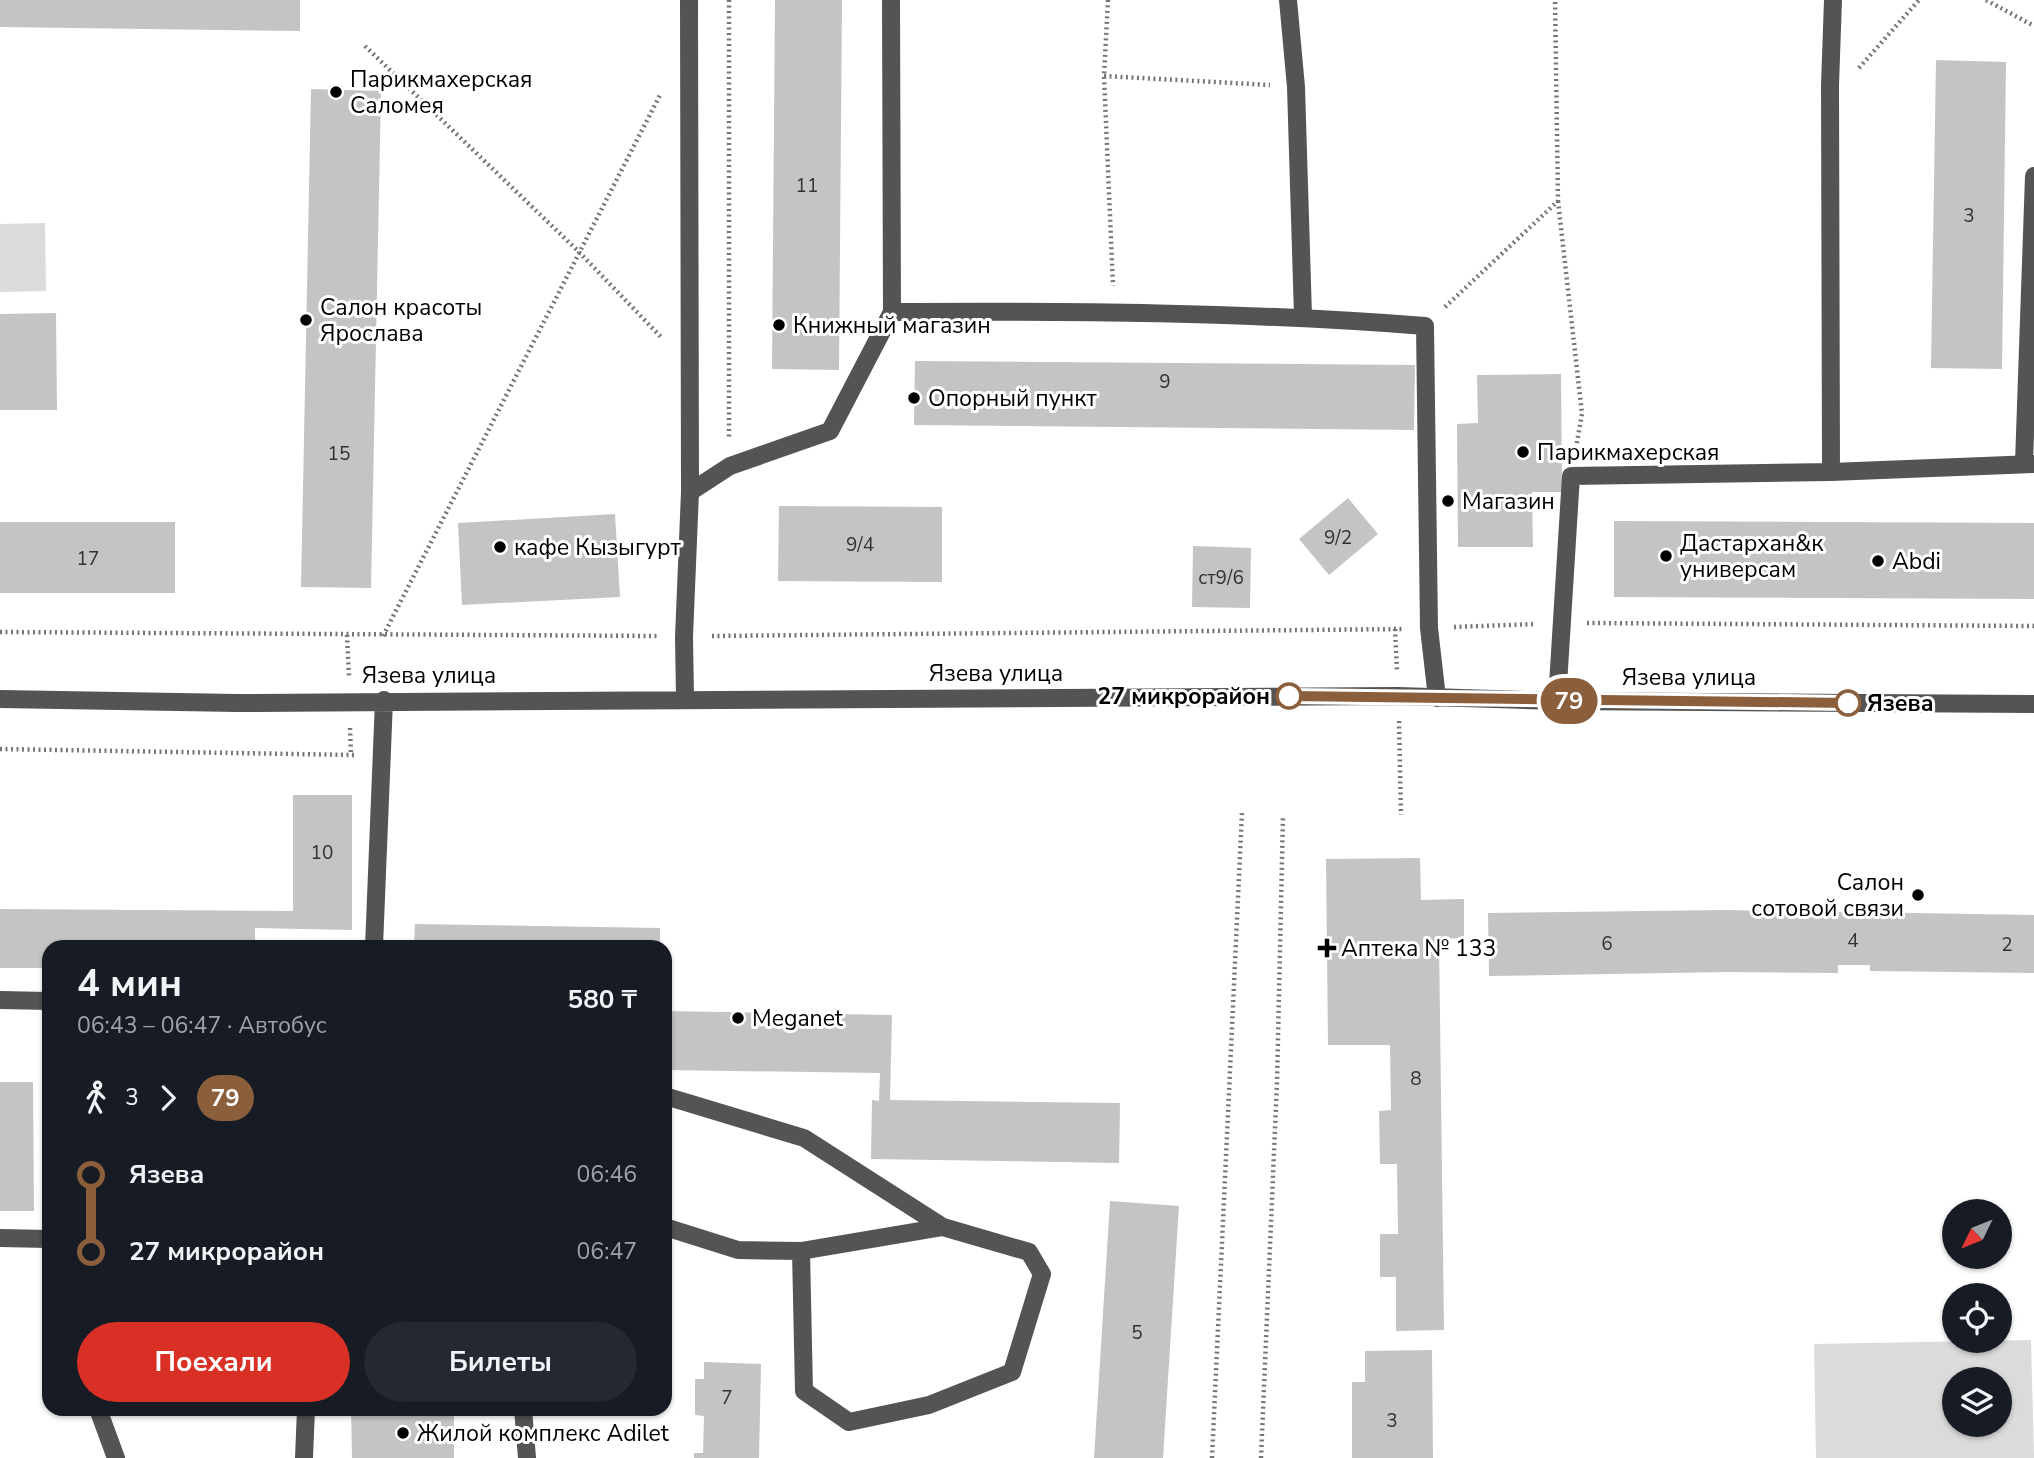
<!DOCTYPE html>
<html lang="ru">
<meta charset="utf-8">
<style>
body{margin:0;font-family:"Nunito Sans",sans-serif;background:#242831;color:#f1f3f6;height:100vh;display:flex;flex-direction:column;font-size:26px;white-space:nowrap}
*{box-sizing:border-box;margin:0}
p{font-size:23px;color:#9ea1a6}
.icon{flex:none;width:38px;height:38px;fill:none;stroke:currentColor;stroke-width:2;stroke-linecap:round;stroke-linejoin:round}
.map{position:relative;flex:1;overflow:hidden}
.details{position:absolute;left:42px;top:940px;width:630px;height:476px;display:flex;flex-direction:column;background:#171b24;border-radius:21px;box-shadow:0 2px 5px #0004}
.details>*{flex:none}
.badge{padding:0 14px;border-radius:23px;font-size:24px;line-height:46px}
.needle{width:46px;rotate:227deg}
.fabs{position:absolute;left:1942px;top:1199px;display:grid;gap:14px}
.fabs a{display:grid;place-items:center;width:70px;height:70px;border-radius:50%;background:#171b24;box-shadow:0 2px 5px #0004;font-size:35px}
.map>.badge{position:absolute;translate:-50% -50%;box-shadow:0 0 0 4px #fff}
.legs{display:flex;align-items:center;gap:10px;height:77px;padding:0 35px;font-size:23px}
.legs p{margin-inline-start:auto}
.headline{display:flex;align-items:center;justify-content:space-between;height:119px;padding:0 35px}
h1{font-size:38px;font-weight:700;line-height:52px}
.cta{display:flex;gap:14px;margin-top:auto;padding:14px 35px}
.cta a{flex:1;height:80px;border-radius:42px;background:#d93025;color:#fff;font-size:28px;font-weight:700;line-height:80px;text-align:center}
.cta a+a{background:#242831;color:#f1f3f6}
ul{padding:0 35px;list-style:none}
li{display:flex;align-items:center;gap:24px;height:77px;font-size:26px}
li i{display:grid;place-items:center;width:10px;height:100%;margin:0 9px;background:currentColor}
li i::after{content:'';width:18px;height:18px;margin:-9px;border:5px solid;border-radius:50%;background:#171b24}
li p{margin-inline-start:auto}
li:first-child i{background:linear-gradient(#0000 50%,currentColor 0)}
li:last-child i{background:linear-gradient(currentColor 50%,#0000 0)}
.map>svg:first-child{display:block}
</style>
<div class="map">
<svg width="2034" height="1458" viewBox="0 0 2034 1458">
<rect width="100%" height="100%" fill="#fff"/>
<path fill="#dbdbdb" fill-rule="evenodd" d="M45 223 46 291 0 292V224Z
M2031 1340 2034 1458H1816L1814 1344ZM1955 1379H2000V1424H1955Z"/>
<path fill="#c4c4c4" d="M0 0H300V31L0 27Z
M775 0H842L839 370 772 369Z
M1936 60 2006 62 2002 369 1931 368Z
M311 89 381 91 371 588 301 587Z
M56 313 57 410H0V314Z
M915 361 1415 365 1414 430 914 425Z
M1561 374 1562 492H1532L1533 547H1458L1457 424 1478 423 1477 375Z
M1348 498 1378 534 1329 575 1299 539Z
M779 506 942 507V582L778 581Z
M615 514 620 597 462 605 458 523Z
M1614 521 2034 523V599L1614 597Z
M0 522H175V593H0Z
M1193 546 1251 548 1250 608 1192 607Z
M293 795H352V930L255 928V947H49V968H0V909L293 911Z
M1420 858 1421 900 1464 899V938L1439 939 1444 1330 1396 1331V1277H1380V1234H1398L1397 1164H1380L1379 1111 1391 1110 1390 1045H1328L1326 859Z
M1725 910 2034 915V973L1870 971V965H1838V973L1726 972 1489 976 1488 913Z
M415 924 660 928V947H414Z
M665 1011 892 1015 890 1100 1120 1103 1119 1163 871 1159 872 1100 879 1101 880 1073 665 1070Z
M0 1082H33L34 1211H0Z
M1110 1201 1179 1206 1163 1458H1094Z
M1432 1350 1433 1458H1352V1382H1365V1351Z
M704 1362 761 1364 759 1458H694V1453H703L704 1416 695 1415V1379H704Z
M351 1409H454V1458H352Z"/>
<g fill="none" stroke-linecap="round" stroke-linejoin="round">
<path stroke="#767676" stroke-width="4.5" stroke-dasharray="2 3.5" stroke-linecap="butt" d="M729 0V437
M1108 0 1104 76 1113 286
M1986 0 2034 26
M365 46 578 251 661 337
M1859 68 1919 0
M1104 76 1270 85
M1558 201 1582 414 1576 448
M1445 307 1558 201 1555 0
M1587 623 2034 626
M1454 627 1536 624
M1395 629 1397 670
M0 632 658 636
M347 635 349 677
M383 636 660 95
M712 636 1403 629
M1399 721 1401 815
M350 728 351 755
M0 749 354 755
M1212 1458 1242 812
M1261 1458 1277 1082 1283 816"/>
<path stroke="#545454" stroke-width="18" d="M1288 0 1296 87 1303 316
M892 312C1070 311 1247 312 1425 326L1429 628 1437 698
M2024 463 2034 176
M1831 472 1830 85 1833 0
M690 492 730 466 830 431 892 312 891 0
M685 698 684 637 690 492 689 0
M0 699 237 703 1398 696 1557 701 2034 704
M1557 701 1571 476 1831 472 2034 464
M374 947 384 700
M0 1000 49 1001
M665 1096 804 1138 943 1227 1029 1252 1042 1274 1012 1372 929 1405 849 1422 804 1391 801 1251
M665 1227 738 1250 801 1251 943 1227
M0 1238 49 1239
M98 1409 116 1458
M523 1409 527 1458
M304 1458 306 1409"/>
</g>
<g fill="none" stroke-linecap="round" stroke-linejoin="round">
<defs>
<path id="line-1" d="M1289 696 1848 703"/>
</defs>
<use href="#line-1" stroke="#fff" stroke-width="16"/>
<use href="#line-1" stroke="#8b5e3c" stroke-width="10"/>
</g>
<g fill="#000" stroke="#fff" stroke-width="2.5">
<circle cx="336" cy="92" r="7"/>
<circle cx="306" cy="320" r="7"/>
<circle cx="779" cy="325" r="7"/>
<circle cx="914" cy="398" r="7"/>
<circle cx="1523" cy="452" r="7"/>
<circle cx="1448" cy="501" r="7"/>
<circle cx="500" cy="547" r="7"/>
<circle cx="1666" cy="556" r="7"/>
<circle cx="1878" cy="561" r="7"/>
<circle cx="1918" cy="895" r="7"/>
<path d="M1323.5 937.5h7v7h7v7h-7v7h-7v-7h-7v-7h7z"/>
<circle cx="738" cy="1018" r="7"/>
<circle cx="403" cy="1433" r="7"/>
</g>
<g fill="#fff" stroke="#8b5e3c" stroke-width="3.5">
<circle cx="1289" cy="696" r="12"/>
<circle cx="1848" cy="703" r="12"/>
</g>
<g text-anchor="middle" stroke-width="6" stroke-linejoin="round" paint-order="stroke">
<g font-size="19" fill="#313131">
<text x="807" y="192">11</text>
<text x="1969" y="222">3</text>
<text x="1165" y="388">9</text>
<text x="339" y="460">15</text>
<text x="1338" y="544">9/2</text>
<text x="860" y="551">9/4</text>
<text x="88" y="565">17</text>
<text x="1221" y="584">ст9/6</text>
<text x="322" y="859">10</text>
<text x="1853" y="947">4</text>
<text x="1607" y="950">6</text>
<text x="2007" y="951">2</text>
<text x="1416" y="1085">8</text>
<text x="1137" y="1339">5</text>
<text x="727" y="1404">7</text>
<text x="1392" y="1427">3</text>
</g>
<g font-size="23" fill="#000" stroke="#fff" text-anchor="start">
<text x="350" y="87">Парикмахерская<tspan x="350" dy="26">Саломея</tspan></text>
<text x="320" y="315">Салон красоты<tspan x="320" dy="26">Ярослава</tspan></text>
<text x="793" y="333">Книжный магазин</text>
<text x="928" y="406">Опорный пункт</text>
<text x="1537" y="460">Парикмахерская</text>
<text x="1462" y="509">Магазин</text>
<text x="1680" y="551">Дастархан&amp;к<tspan x="1680" dy="26">универсам</tspan></text>
<text x="514" y="555">кафе Кызыгурт</text>
<text x="1892" y="569">Abdi</text>
<text x="1904" y="890" text-anchor="end">Салон<tspan x="1904" dy="26">сотовой связи</tspan></text>
<text x="1341" y="956">Аптека № 133</text>
<text x="752" y="1026">Meganet</text>
<text x="417" y="1441">Жилой комплекс Adilet</text>
</g>
<g font-size="23" fill="#000" stroke="#fff">
<text x="996" y="681">Язева улица</text>
<text x="429" y="683">Язева улица</text>
<text x="1689" y="685">Язева улица</text>
</g>
<g font-size="23" font-weight="bold" fill="#000" stroke="#fff" text-anchor="end">
<text x="1270" y="704">27 микрорайон</text>
<text x="1867" y="711" text-anchor="start">Язева</text>
</g>
</g>
</svg>
<div class="fabs">
<a><svg class="needle" viewBox="-14 -14 28 28"><path d="M0-13l5 13h-10z" fill="#e53935"/><path d="M0 13l5-13h-10z" fill="#9ea1a6"/></svg></a>
<a><svg class="icon" aria-label="locate" viewBox="0 0 24 24"><circle cx="12" cy="12" r="6"/><path d="M12 2v4M12 18v4M2 12h4M18 12h4"/></svg></a>
<a><svg class="icon" aria-label="layers" viewBox="0 0 24 24"><path d="M12 4l9 5-9 5-9-5zM3 14l9 5 9-5"/></svg></a>
</div>
<b class="badge" style="left:1569px;top:701px;background:#8b5e3c;color:#fff">79</b>
<section class="details">
<div class="headline"><div><h1>4 мин</h1><p>06:43 – 06:47 · Автобус</p></div><b>580 ₸</b></div>
<div class="legs"><svg class="icon" aria-label="walk" viewBox="0 0 24 24"><circle cx="13" cy="4" r="2"/><path d="M13 8l-2 6 4 7M11 14l-3 7M7 12l3-4h3l4 4"/></svg>3<svg class="icon" aria-label="forward" viewBox="0 0 24 24"><path d="M9 5l7 7-7 7"/></svg><b class="badge" style="background:#8b5e3c;color:#fff">79</b></div>
<ul>
<li><i style="color:#8b5e3c"></i><b>Язева</b><p>06:46</p></li>
<li><i style="color:#8b5e3c"></i><b>27 микрорайон</b><p>06:47</p></li>
</ul>
<div class="cta"><a>Поехали</a><a>Билеты</a></div>
</section>
</div>
